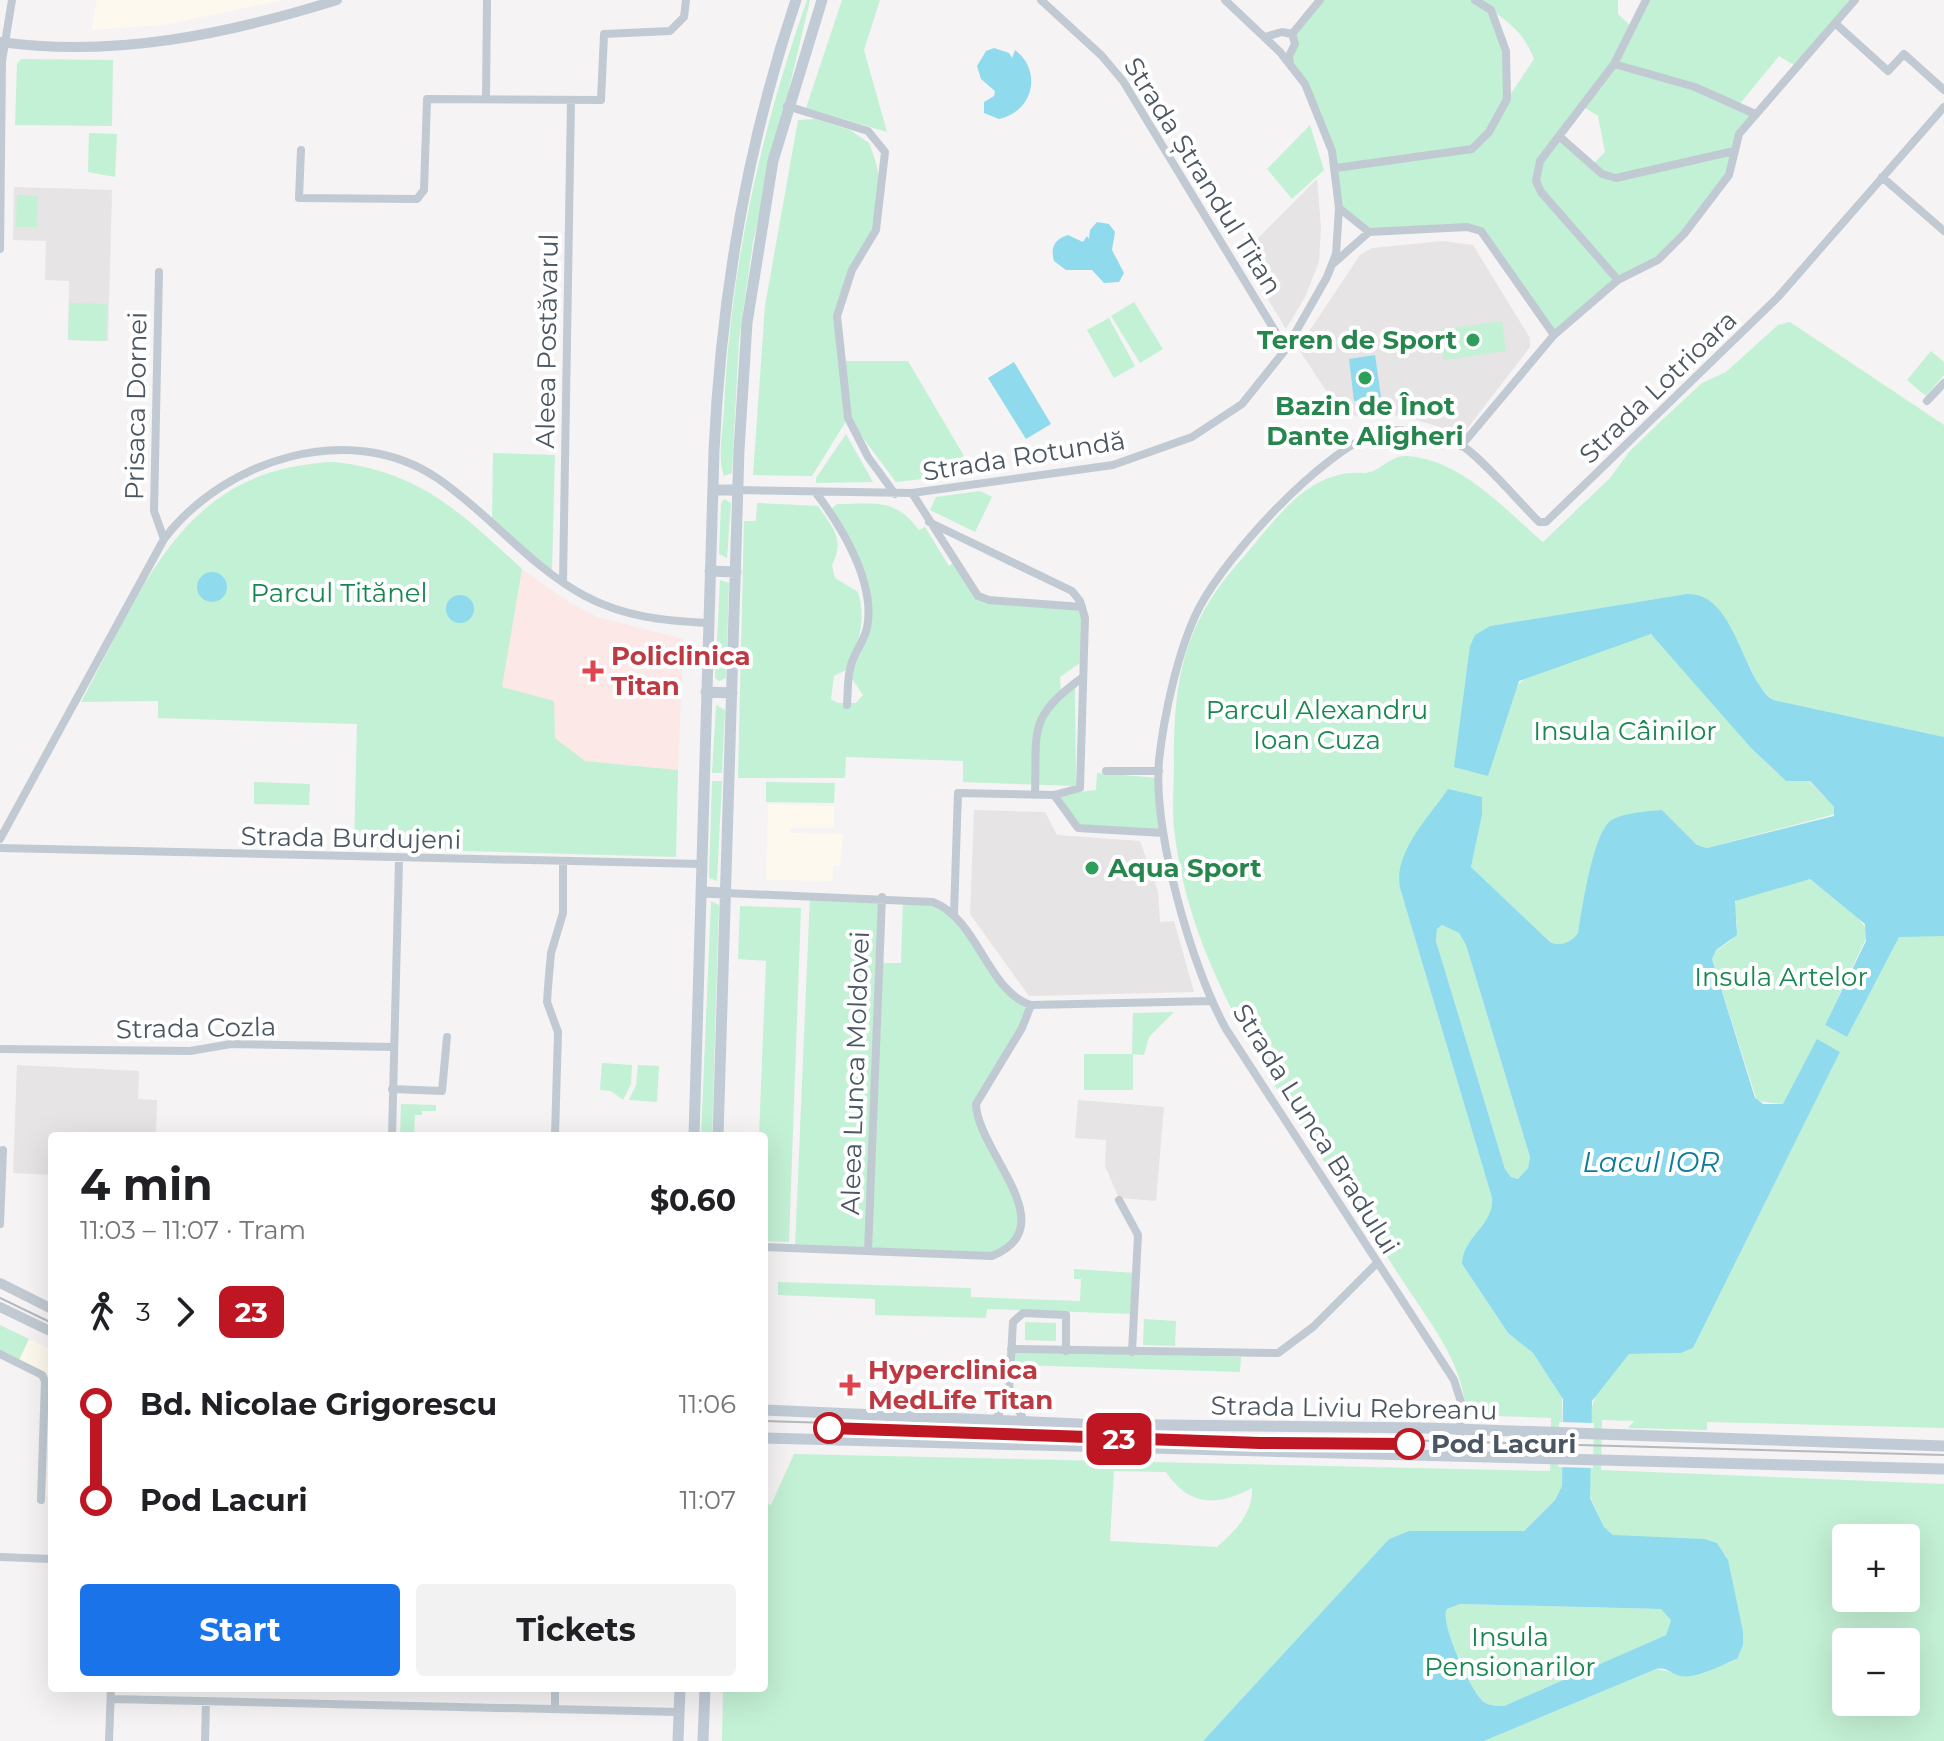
<!DOCTYPE html>
<meta charset="utf-8">
<style>
body{margin:0;font-family:Montserrat,sans-serif;background:#f2f2f2;color:#202124;height:100vh;display:flex;flex-direction:column;font-size:30px;white-space:nowrap}
*{box-sizing:border-box;margin:0}
p{font-size:26px;color:#757577}
.icon{flex:none;width:44px;height:44px;fill:none;stroke:currentColor;stroke-width:2;stroke-linecap:round;stroke-linejoin:round}
.map{position:relative;flex:1;overflow:hidden}
.side{position:absolute;left:48px;top:1132px;width:720px;height:560px;display:flex;flex-direction:column;background:#fff;border-radius:8px;box-shadow:0 8px 32px #0002}
.side>*{flex:none}
.badge{padding:0 16px;border-radius:12px;font-size:28px;line-height:52px}
.controls{position:absolute;left:1832px;top:1524px;display:grid;gap:16px}
.controls a{display:grid;place-items:center;width:88px;height:88px;border-radius:8px;background:#fff;box-shadow:0 8px 32px #0002;font-size:40px}
.map>.badge{position:absolute;translate:-50% -50%;box-shadow:0 0 0 4px #fff}
.legs{display:flex;align-items:center;gap:12px;height:88px;padding:0 32px;font-size:26px}
.legs p{margin-inline-start:auto}
.head{display:flex;align-items:center;justify-content:space-between;height:136px;padding:0 32px}
h1{font-size:44px;font-weight:700;line-height:60px}
.action{display:flex;gap:16px;margin-top:auto;padding:16px 32px}
.action a{flex:1;height:92px;border-radius:8px;background:#1a73e8;color:#fff;font-size:32px;font-weight:700;line-height:92px;text-align:center}
.action a+a{background:#f2f2f2;color:#202124}
ul{padding:0 32px;list-style:none}
li{display:flex;align-items:center;gap:28px;height:96px;font-size:30px}
li i{display:grid;place-items:center;width:12px;height:100%;margin:0 10px;background:currentColor}
li i::after{content:'';width:20px;height:20px;margin:-10px;border:6px solid;border-radius:50%;background:#fff}
li p{margin-inline-start:auto}
li:first-child i{background:linear-gradient(#0000 50%,currentColor 0)}
li:last-child i{background:linear-gradient(currentColor 50%,#0000 0)}
.map>svg:first-child{display:block}
</style>
<div class="map">
<svg width="1944" height="1741" viewBox="0 0 1944 1741">
<rect width="100%" height="100%" fill="#f5f3f3"/>
<path fill="#fdf9ef" d="M97 0H283L163 25 91 30Z
M768 804 834 806V828H790L791 833 843 834 840 866H833V881L766 880Z
M29 1339 52 1350V1375L19 1360Z
M52 1413V1499L45 1495Z"/>
<path fill="#e6e4e5" d="M1317 179 1321 228 1319 262 1305 297 1286 329 1241 255Z
M14 187 112 190 108 341 68 340 69 281 45 280 46 241 13 240Z
M1443 241 1473 245 1530 338V347L1463 434 1400 415 1365 418 1340 412 1298 348 1360 255 1372 248Z
M974 810 1045 812 1057 835 1140 841 1158 891 1160 922 1174 921 1194 992 1029 996 970 914Z
M17 1065 139 1071 138 1099 157 1100 156 1136H52V1175L13 1173Z
M1078 1100 1164 1107 1156 1201 1119 1198 1105 1166 1106 1140 1075 1138Z"/>
<path fill="#fce8e6" d="M522 569 570 603 597 617 683 639 678 770 585 761 555 738 554 702 501 687Z"/>
<path fill="#c3f1d5" fill-rule="evenodd" d="M807 0H810L753 242 739 340 732 473 724 476C717 459 723 429 724 410 730 270 760 133 807 0Z
M842 0H880L864 50 887 132 806 108Z
M1320 0H1618V14L1632 27 1646 0H1855L1797 67 1779 56 1739 105 1755 114 1739 134 1733 167 1672 247 1618 280 1554 335 1474 228 1369 232 1339 208 1326 134 1289 60 1294 37ZM1493 11C1513 25 1525 36 1534 59L1508 98 1506 51ZM1582 106 1598 116 1605 152 1592 165 1559 136Z
M21 59 113 60 112 126 15 125 17 64Z
M815 119 850 130 869 143C899 218 864 235 840 299 834 316 840 343 841 361H908L974 473 896 482 848 418 812 476 753 475 765 306 798 120Z
M1310 125 1324 170 1292 199 1267 169Z
M89 133 117 134 115 177 88 172Z
M17 195 38 196 37 227H16Z
M1134 302 1163 349 1140 363 1111 316Z
M69 303 107 304 106 341 68 340Z
M1109 318 1135 366 1114 378 1087 330Z
M1502 321 1506 351 1444 360 1439 330Z
M1790 322 1944 425V737L1773 700 1760 687 1723 615 1686 594 1490 626 1514 688 1528 676 1647 634 1656 636 1751 748 1786 781H1809L1834 807 1835 814 1707 848 1697 845 1662 810 1613 820 1607 824 1590 871 1578 933C1572 942 1560 947 1550 942L1471 867 1482 815 1481 802 1402 860 1400 888 1492 1198C1494 1226 1462 1237 1462 1264L1508 1333 1533 1353 1562 1397V1486L1555 1500 1524 1531H1409L1389 1539 1203 1741H722L723 1688H764V1502L771 1505 794 1454 1550 1471 1551 1418 1466 1415C1465 1361 1423 1314 1395 1269 1310 1132 1192 995 1174 828 1172 807 1174 784 1174 762 1174 679 1183 625 1240 561 1274 523 1306 469 1363 473 1378 474 1389 456 1405 456 1460 458 1504 509 1543 542L1610 478 1629 452 1661 421 1702 383 1726 372 1778 325ZM1114 1471 1166 1472C1189 1507 1219 1506 1252 1488 1253 1514 1235 1531 1217 1547L1110 1541Z
M1931 351 1944 362V375L1926 396 1907 380Z
M846 434 873 482 816 483V478Z
M493 453 555 455 552 572 492 522Z
M335 462C421 472 461 513 522 569L502 687 554 701 555 738 585 761 678 770 676 857 354 848 357 724 158 718V701L81 702C145 586 182 467 335 462Z
M980 491 992 497 975 532 930 510 936 497Z
M724 499 731 503 727 558 719 554 721 503Z
M757 503 818 506C833 528 845 539 832 565L835 578 858 592C867 622 858 643 846 670L834 676 831 699 838 703H856L863 695 849 674 868 618 861 579 829 511 837 504C875 504 894 497 919 530L925 527 949 566 954 562 978 596 1082 607 1084 660 1060 677 1061 694 1075 683 1076 786 963 782V761L846 757 845 778H738L744 521H756Z
M720 580 729 583 726 678 719 681 715 678Z
M716 705 725 710 722 773H712Z
M1097 773 1159 778 1163 833 1078 828 1054 795 1096 790Z
M712 781H722L717 881 709 878Z
M254 782 310 784 309 805 254 804Z
M766 782 835 783 834 803 766 802Z
M1810 879 1858 918 1869 932 1825 1025 1847 1037 1899 936H1944V1428L1707 1422V1430L1628 1428 1634 1421 1602 1420 1601 1470 1944 1484V1741H1484L1656 1669 1692 1676 1736 1660 1743 1645V1631L1726 1555 1613 1535 1604 1527 1589 1494 1591 1410 1597 1391 1629 1354 1681 1353 1693 1348 1840 1052 1783 1104 1757 1101 1712 959 1714 952C1720 947 1730 943 1734 936 1742 925 1730 910 1737 898ZM1846 1538H1906V1598H1846ZM1846 1642H1906V1702H1846Z
M810 895 882 897 880 963H901L903 898 943 906 1010 992 1031 1005 976 1104 1020 1203 1018 1234 992 1256 795 1248Z
M711 901 719 905 712 1136H701Z
M740 906 801 908 789 1242 764 1241V1136H759L766 961 738 959Z
M1442 925 1459 933 1466 945 1530 1157 1528 1168 1518 1179 1511 1177 1505 1169 1436 941 1437 929Z
M1174 1012 1149 1037 1144 1055 1133 1054V1090H1084V1054H1132L1133 1013Z
M602 1063 632 1065 631 1084 623 1100 611 1091 600 1090Z
M638 1065 659 1066 657 1102 629 1100 636 1085Z
M401 1104 436 1105V1111H422V1115H415L414 1136H400Z
M1074 1269 1136 1273 1134 1314 987 1309 986 1318 875 1315V1299L778 1295V1282L971 1288V1297L1080 1301 1081 1279H1074Z
M1144 1319 1176 1321 1175 1346 1143 1345Z
M1025 1322 1056 1323V1341L1025 1340Z
M0 1325 29 1339 19 1360 0 1350Z
M1014 1351 1241 1357 1240 1372 1017 1365 1016 1373H1013Z
M1460 1604 1662 1609 1671 1620 1666 1635 1504 1706C1495 1706 1486 1706 1480 1698 1469 1686 1439 1621 1447 1609Z"/>
<path fill="#90daee" fill-rule="evenodd" d="M994 48 1009 53 1012 58 1015 50C1043 71 1033 112 999 119L984 113V102L994 96 995 91 981 79 977 66 986 51Z
M1097 222 1109 224 1115 232 1112 250 1124 273 1119 282 1104 283 1092 270H1066L1054 261C1050 247 1055 239 1068 235L1083 242 1087 236 1089 239 1090 230Z
M1375 355 1381 397 1354 401 1349 359Z
M1014 362 1051 424 1026 439 988 378Z
M197 587a15 15 0 1 1 30 0a15 15 0 1 1-30 0Z
M1686 594C1735 591 1741 677 1773 700L1944 737V936L1899 937 1847 1037 1825 1025 1866 941 1865 924 1810 879 1735 901 1737 935 1716 950 1712 959 1755 1098 1763 1104H1783L1817 1039 1840 1052 1693 1348 1681 1353 1629 1354 1592 1401 1590 1498 1604 1527 1613 1535 1704 1539 1717 1543 1728 1560 1743 1631V1645L1737 1659C1721 1665 1697 1679 1680 1676 1670 1673 1667 1667 1656 1669L1484 1741H1203L1389 1539 1409 1531H1524L1555 1500 1562 1486 1563 1399 1533 1353 1508 1333 1462 1264C1462 1237 1494 1226 1492 1198L1400 888C1393 852 1430 816 1448 789L1482 797V815L1471 867 1550 942C1560 947 1572 942 1578 933 1582 908 1592 841 1608 823 1617 813 1649 811 1662 810L1697 845 1707 848 1834 816V807L1810 781H1786L1751 748 1651 634 1519 681 1488 776 1454 767 1470 646 1475 635 1490 626ZM1442 925 1459 933 1466 945 1530 1157 1528 1168 1518 1179 1511 1177 1505 1169 1436 941 1437 929ZM1460 1604 1661 1609 1671 1620 1666 1635 1504 1706C1495 1706 1486 1706 1480 1698 1469 1686 1439 1621 1447 1609Z
M446 609a14 14 0 1 1 28 0a14 14 0 1 1-28 0Z"/>
<path fill="#f5f3f3" d="M1559 1422 1594 1423 1593 1468 1558 1467Z"/>
<g fill="none" stroke-linecap="round" stroke-linejoin="round">
<path stroke="#c1cad2" stroke-width="8" d="M1041 0 1102 56 1123 81 1286 349
M1836 24 1888 71 1904 54 1944 90
M1292 34 1320 0
M1265 37 1282 32 1292 34 1295 44 1289 56 1290 64
M1614 64 1695 87 1755 114
M486 99 487 0
M787 106 868 131 885 152 876 230 852 270 837 316 848 418 868 457 895 494
M1559 136 1602 174 1616 178 1734 151
M301 150 299 198 417 199 424 190 427 99 601 100 604 34 670 31 684 17 686 0
M1336 168 1472 149 1489 132 1507 99 1506 51 1491 10 1475 0
M1882 177 1944 231
M1339 208 1369 232
M0 249 2 61 12 0
M1334 263 1369 232 1467 227 1481 231 1554 335
M159 272 154 511 164 539
M1618 280 1541 192 1536 181 1540 161 1614 64 1646 0
M1927 401 1944 383
M1461 446 1554 335 1618 280 1658 260 1684 234 1729 175 1739 134 1855 0
M738 490 912 493 1113 465 1192 437 1242 404 1286 349 1327 277 1336 254 1339 208 1332 151 1305 84 1280 52 1225 0
M816 493C842 527 876 583 867 628 864 641 856 650 852 662 847 675 848 691 847 705
M912 493 978 596 989 600 1082 607
M929 522 1072 591 1080 601 1085 618 1080 788 1054 795 958 793 954 913
M563 582 571 100
M1106 771H1159
M1035 795C1037 729 1027 718 1083 677
M1054 795 1078 828 1163 833
M0 839 164 539C224 460 349 419 437 478 489 513 529 566 585 596 624 617 665 621 709 623
M0 848 701 864
M726 893 933 902C978 919 988 992 1031 1005L1212 1001
M0 1049 190 1051 231 1044 393 1047
M392 1089 442 1091 447 1037
M392 1136 399 860
M555 1136 558 1032 547 1002 548 987 551 953 563 913V862
M1119 1200 1138 1235 1132 1352
M0 1224 3 1150
M764 1247 992 1256C1066 1226 977 1152 976 1104L1022 1028 1031 1005
M868 1251 882 897
M1011 1349 1278 1353 1313 1327 1377 1263
M0 1354 42 1375 45 1381 41 1500
M1009 1393 1025 1422
M995 1421 1009 1393 1013 1322 1023 1313 1066 1315V1351
M1459 1456 1461 1402 1454 1380 1226 1029C1191 966 1153 832 1159 760 1164 715 1178 649 1199 608 1227 555 1321 451 1379 432 1396 426 1445 436 1461 445 1481 457 1521 504 1539 522H1546L1778 297 1944 107
M0 1557 52 1559
M111 1699 679 1712
M555 1709V1688
M109 1741 111 1688
M205 1741 206 1701"/>
<path stroke="#c1cad2" stroke-width="10" d="M0 42C115 58 228 34 337 0
M0 1283 52 1309
M0 1307 52 1332"/>
<path stroke="#c1cbd6" stroke-width="11" d="M713 490H738
M710 571 736 572
M706 692 732 693
M701 892 726 893
M694 1136 714 451C721 296 746 148 796 0
M718 1136 739 450 747 323 773 161 822 0
M764 1410 1080 1424 1427 1428 1944 1446
M764 1438 1944 1469
M678 1741 680 1688
M703 1741 705 1688"/>
<path stroke="#b5b8bd" stroke-width="2" d="M0 1298 52 1323
M764 1421C1157 1435 1551 1443 1944 1455"/>
</g>
<g fill="none" stroke-linecap="round" stroke-linejoin="round">
<defs>
<path id="line-1" d="M829 1428 1260 1443 1409 1444"/>
</defs>
<use href="#line-1" stroke="#fff" stroke-width="18"/>
<use href="#line-1" stroke="#be1622" stroke-width="12"/>
</g>
<g fill="#2e9e5b" stroke="#fff" stroke-width="3">
<circle cx="1473" cy="340" r="8"/>
<circle cx="1365" cy="378" r="8"/>
<circle cx="1092" cy="868" r="8"/>
</g>
<g fill="#e0444e" stroke="#fff" stroke-width="3">
<path d="M589 659h8v8h8v8h-8v8h-8v-8h-8v-8h8z"/>
<path d="M846 1373h8v8h8v8h-8v8h-8v-8h-8v-8h8z"/>
</g>
<g fill="#fff" stroke="#be1622" stroke-width="4">
<circle cx="829" cy="1428" r="14"/>
<circle cx="1409" cy="1444" r="14"/>
</g>
<g text-anchor="middle" stroke-width="8" stroke-linejoin="round" paint-order="stroke">
<g font-size="26" fill="#4a5661" stroke="#fff">
<text transform="translate(1203 176) rotate(58)" y="9">Strada Ștrandul Titan</text>
<text transform="translate(547 341) rotate(-89)" y="9">Aleea Postăvarul</text>
<text transform="translate(1658 387) rotate(-44)" y="9">Strada Lotrioara</text>
<text transform="translate(136 406) rotate(-89)" y="9">Prisaca Dornei</text>
<text transform="translate(1024 456) rotate(-9)" y="9">Strada Rotundă</text>
<text transform="translate(351 838) rotate(1)" y="9">Strada Burdujeni</text>
<text transform="translate(196 1028) rotate(-1)" y="9">Strada Cozla</text>
<text transform="translate(855 1073) rotate(-88)" y="9">Aleea Lunca Moldovei</text>
<text transform="translate(1316 1129) rotate(58)" y="9">Strada Lunca Bradului</text>
<text transform="translate(1354 1408) rotate(1)" y="9">Strada Liviu Rebreanu</text>
</g>
<g font-size="26" font-weight="bold" fill="#27864d" stroke="#fff" text-anchor="end">
<text x="1457" y="349">Teren de Sport</text>
<text x="1365" y="415" text-anchor="middle">Bazin de Înot<tspan x="1365" dy="30">Dante Aligheri</tspan></text>
<text x="1108" y="877" text-anchor="start">Aqua Sport</text>
</g>
<g font-size="26" fill="#17864f" stroke="#fff">
<text x="339" y="602">Parcul Titănel</text>
<text x="1317" y="719">Parcul Alexandru<tspan x="1317" dy="30">Ioan Cuza</tspan></text>
<text x="1625" y="740">Insula Câinilor</text>
<text x="1781" y="986">Insula Artelor</text>
<text x="1510" y="1646">Insula<tspan x="1510" dy="30">Pensionarilor</tspan></text>
</g>
<g font-size="26" font-weight="bold" fill="#be3a42" stroke="#fff" text-anchor="start">
<text x="611" y="665">Policlinica<tspan x="611" dy="30">Titan</tspan></text>
<text x="868" y="1379">Hyperclinica<tspan x="868" dy="30">MedLife Titan</tspan></text>
</g>
<g font-size="26" font-weight="bold" fill="#4a5661" stroke="#fff" text-anchor="start">
<text x="1431" y="1453">Pod Lacuri</text>
</g>
<g font-size="28" font-style="italic" fill="#0c7c9b" stroke="#fff">
<text x="1651" y="1172">Lacul IOR</text>
</g>
</g>
</svg>
<div class="controls">
<a>+</a>
<a>−</a>
</div>
<b class="badge" style="left:1119px;top:1439px;background:#be1622;color:#fff">23</b>
<section class="side">
<div class="head"><div><h1>4 min</h1><p>11:03 – 11:07 · Tram</p></div><b>$0.60</b></div>
<div class="legs"><svg class="icon" aria-label="walk" viewBox="0 0 24 24"><circle cx="13" cy="4" r="2"/><path d="M13 8l-2 6 4 7M11 14l-3 7M7 12l3-4h3l4 4"/></svg>3<svg class="icon" aria-label="forward" viewBox="0 0 24 24"><path d="M9 5l7 7-7 7"/></svg><b class="badge" style="background:#be1622;color:#fff">23</b></div>
<ul>
<li><i style="color:#be1622"></i><b>Bd. Nicolae Grigorescu</b><p>11:06</p></li>
<li><i style="color:#be1622"></i><b>Pod Lacuri</b><p>11:07</p></li>
</ul>
<div class="action"><a>Start</a><a>Tickets</a></div>
</section>
</div>
